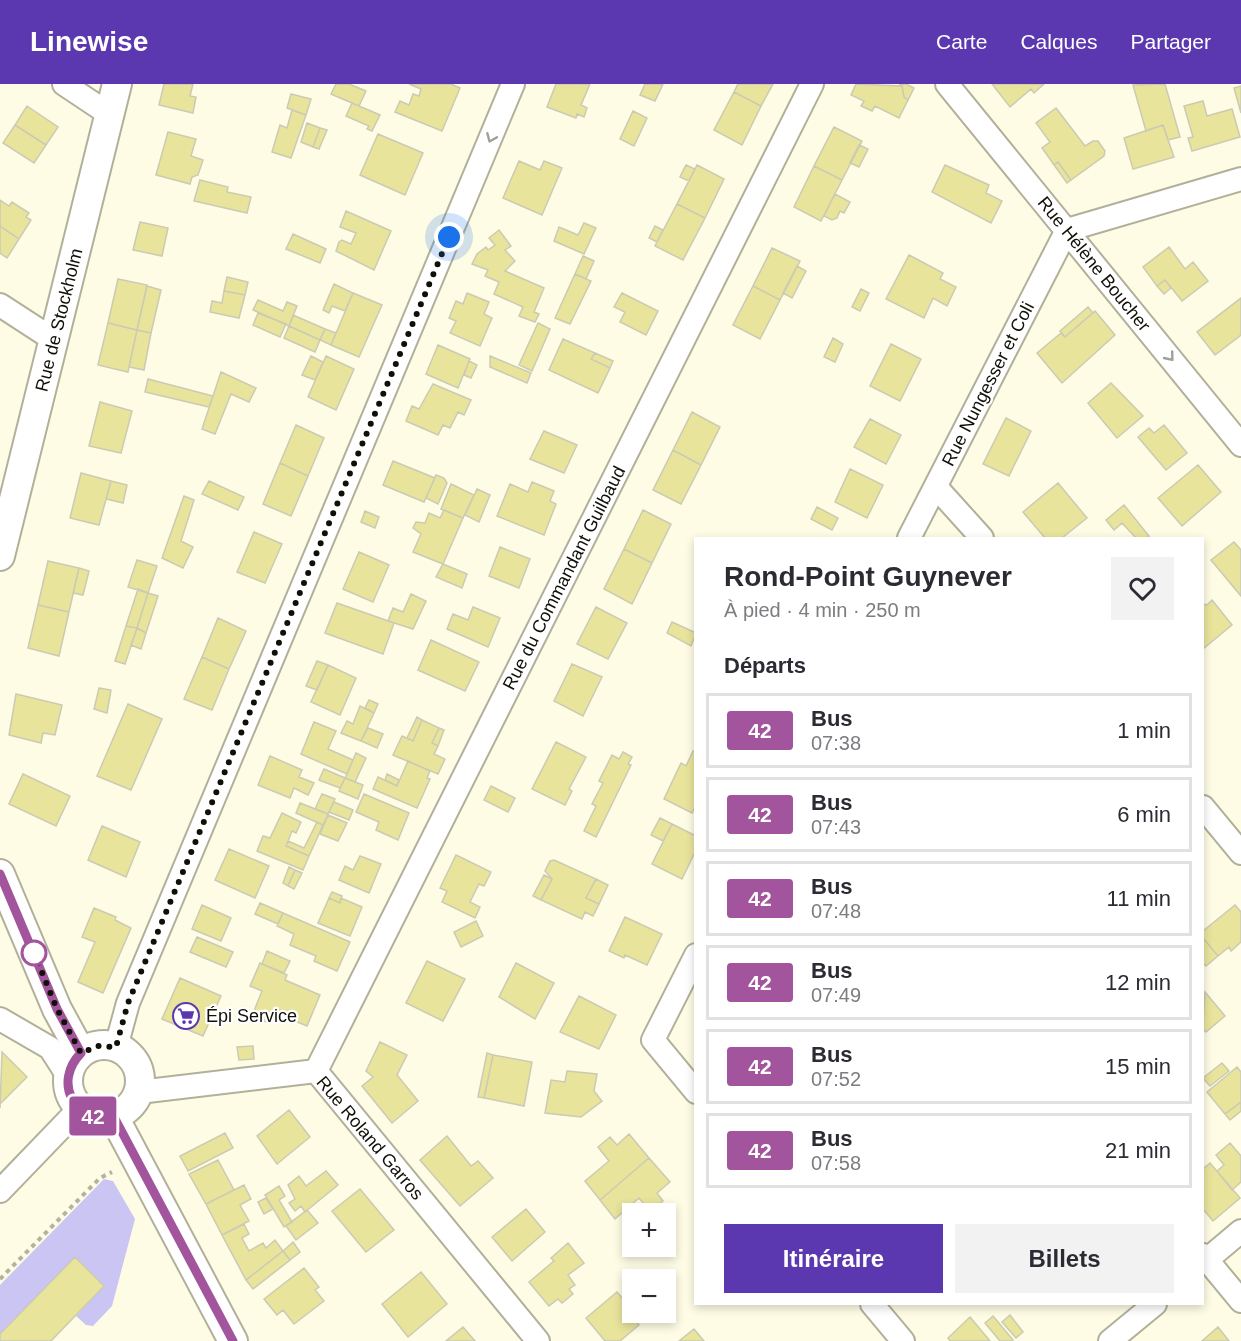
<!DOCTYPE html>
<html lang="fr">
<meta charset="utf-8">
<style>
body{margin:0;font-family:Arial,sans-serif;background:#f2f2f3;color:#2b2b33;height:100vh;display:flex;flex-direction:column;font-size:22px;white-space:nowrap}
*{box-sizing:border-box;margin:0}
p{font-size:20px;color:#7c7c81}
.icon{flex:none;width:33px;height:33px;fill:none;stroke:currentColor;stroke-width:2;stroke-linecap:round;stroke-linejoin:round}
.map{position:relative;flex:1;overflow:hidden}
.drawer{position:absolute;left:694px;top:453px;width:510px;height:768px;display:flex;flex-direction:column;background:#fff;border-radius:0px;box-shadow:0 3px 9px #0003}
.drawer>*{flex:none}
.badge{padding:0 12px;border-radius:4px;font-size:21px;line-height:39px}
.controls{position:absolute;left:622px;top:1119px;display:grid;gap:12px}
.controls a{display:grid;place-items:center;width:54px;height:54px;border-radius:0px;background:#fff;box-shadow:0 3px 9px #0003;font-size:30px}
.you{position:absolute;width:30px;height:30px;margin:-15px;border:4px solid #fff;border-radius:50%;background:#1a73e8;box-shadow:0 0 0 9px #1a73e833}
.map>.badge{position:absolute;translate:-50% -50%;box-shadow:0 0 0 3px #fff}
h2{padding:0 30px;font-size:22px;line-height:54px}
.round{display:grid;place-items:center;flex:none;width:63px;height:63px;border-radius:0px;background:#f2f2f3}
.headline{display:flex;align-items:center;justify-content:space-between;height:102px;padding:0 30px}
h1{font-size:28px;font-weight:800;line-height:45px}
.primary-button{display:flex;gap:12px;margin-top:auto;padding:12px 30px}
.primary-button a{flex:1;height:69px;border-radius:0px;background:#5b38b0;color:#fff;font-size:24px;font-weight:800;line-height:69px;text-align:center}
.primary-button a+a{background:#f2f2f3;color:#2b2b33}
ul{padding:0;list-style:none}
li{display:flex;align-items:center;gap:18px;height:75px;margin:0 12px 9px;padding:0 18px;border:3px solid #e1e1e2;border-radius:0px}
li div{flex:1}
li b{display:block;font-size:22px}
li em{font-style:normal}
li .badge{min-width:66px;font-weight:700;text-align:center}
header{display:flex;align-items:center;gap:36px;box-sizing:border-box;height:84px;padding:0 30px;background:#5b38b0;color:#fff}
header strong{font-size:28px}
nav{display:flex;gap:33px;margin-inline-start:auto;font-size:21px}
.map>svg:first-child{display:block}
</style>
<header>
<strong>Linewise</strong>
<nav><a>Carte</a><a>Calques</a><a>Partager</a></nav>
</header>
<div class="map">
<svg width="1241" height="1257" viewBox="0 0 1241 1257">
<rect width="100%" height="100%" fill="#fefce5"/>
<path fill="#cbc5f4" d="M104 1095 113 1097 135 1135 112 1222 93 1242 86 1241 76 1232 104 1202 75 1173 0 1250V1201Z"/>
<path fill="#e9e49c" stroke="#cbcab3" stroke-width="1.5" d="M164 0H193L190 12 196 13 193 29 159 21Z
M336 0H349L366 7 359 22 331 10Z
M409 0H451L460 4 442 47 395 28 400 17 409 21 413 10 419 12 421 5Z
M556 0H590L581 21 587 24 584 33 577 30 576 34 547 23Z
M645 0H663L655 17 640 11Z
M738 0H773L761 22 734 8Z
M856 0 902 2 904 13 908 16 899 34 875 22 872 27 861 22 864 17 851 11Z
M906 0 914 4 908 16 904 13 902 2 899 1Z
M992 0H1044L1034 9 1031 5 1010 23Z
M1165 0 1180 53 1168 56 1163 41 1146 47 1133 1Z
M1241 2V29L1234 4Z
M734 8 761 22 742 61 714 46Z
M291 10 311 15 306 31 287 24Z
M1203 17 1207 32 1232 25 1240 53 1192 67 1188 54 1193 53 1184 22Z
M352 19 380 31 372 47 367 45 369 42 346 32Z
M27 22 58 43 46 61 15 41Z
M1056 24 1085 62 1093 57H1098L1105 67 1104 72 1071 96 1058 78 1054 81 1042 64 1050 58 1036 39Z
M292 26 306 31 291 74 272 68 280 41 287 44Z
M633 27 647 34 634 62 620 55Z
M307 39 320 44 313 63 301 58Z
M15 41 46 61 34 79 3 59Z
M1163 41 1174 73 1133 85 1124 54Z
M834 43 862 57 842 96 814 82Z
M320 44 327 46 319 65 313 63Z
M168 48 196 55 191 72 203 76 198 91 192 93 190 100 156 91Z
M378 50 423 69 405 111 360 91Z
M859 61 868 65 859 83 850 79Z
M519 77 540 86 544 77 562 84 542 131 503 114Z
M1058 78 1071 96 1067 99 1054 81Z
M686 81 695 85 689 97 680 93Z
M697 81 724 95 705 134 677 120Z
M945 81 989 101 986 109 1002 117 991 139 932 108Z
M814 82 842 96 821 137 794 123Z
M200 96 228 103 227 108 251 113 247 129 194 117Z
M835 110 850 118 844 129 840 127 837 134 832 136 824 132Z
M0 116 9 122 12 118 29 129 26 133 31 136 19 155 0 142Z
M677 120 705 134 683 176 655 162Z
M346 127 391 147 374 186 336 167 339 158 342 156 351 160 356 149 340 143Z
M140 138 168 144 162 172 133 166Z
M584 139 596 144 584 170 554 157 559 143 578 151Z
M0 142 19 155 7 174 0 169Z
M655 142 663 146 657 158 649 154Z
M499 146 511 162 505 166 515 177 505 187 544 204 534 228 539 230 535 238 519 232 523 223 494 210 499 198 485 192 488 186 472 180 477 170 486 163 488 166 495 161 489 154Z
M293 150 326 165 320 179 286 165Z
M1169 163 1185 185 1193 178 1208 197 1182 217 1165 196 1157 202 1143 183Z
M772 164 800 177 780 216 753 202Z
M909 171 943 189 940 195 956 203 947 222 933 214 924 234 886 215Z
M583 172 594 177 586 195 575 190Z
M797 182 806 187 792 214 783 209Z
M575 190 591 197 570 240 555 234Z
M227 193 248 198 245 211 224 207Z
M118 195 147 201 137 246 108 239Z
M1165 196 1171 204 1164 210 1157 202Z
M334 200 353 209 345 227 332 222 329 229 323 226Z
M147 202 161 206 151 249 137 246Z
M753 202 780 216 760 255 733 241Z
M861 205 869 209 860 227 852 223Z
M224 207 245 211 239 234 210 228 212 217 222 219Z
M353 209 382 221 359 273 331 261Z
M467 209 489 218 484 230 492 234 480 262 450 249 456 237 449 234 456 217 463 220Z
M622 209 658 227 646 251 620 238 625 228 614 223Z
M1241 214V251L1215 271 1197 248Z
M258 216 283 227 287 218 297 222 289 242 253 226Z
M1088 223 1093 229 1065 253 1060 247Z
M1095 227 1115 251 1062 299 1037 269 1061 249 1065 253Z
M258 229 286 240 280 253 253 241Z
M293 231 325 245 320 256 289 242Z
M108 239 137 246 128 288 98 281Z
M538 239 550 245 532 287 519 281Z
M289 242 320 256 315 268 284 254Z
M325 245 336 249 331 261 320 256Z
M137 246 151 249 144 286 129 283Z
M833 254 843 260 835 278 824 273Z
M563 255 595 269 591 275 610 284 598 309 549 286Z
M891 260 921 275 900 317 870 302Z
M438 261 470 275 458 304 426 290Z
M595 269 613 277 610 284 591 275Z
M311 272 323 278 315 296 302 291Z
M326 272 354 285 336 326 308 313Z
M490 272 531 289 527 299 490 283Z
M469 277 477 281 471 294 464 291Z
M221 288 256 304 249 318 231 310 215 350 202 345Z
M148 295 213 312 209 323 145 308Z
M1111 299 1143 332 1117 354 1088 319Z
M433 300 471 316 464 331 458 328 450 344 443 341 438 351 406 337 412 322 419 325Z
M100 318 132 327 121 369 89 362Z
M692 328 720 343 701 381 673 366Z
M1006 334 1031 347 1009 392 983 380Z
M870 335 901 351 886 380 854 363Z
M296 341 324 354 308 392 280 379Z
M1164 341 1187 369 1166 386 1138 353 1149 344 1154 349Z
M544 347 577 361 564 389 530 375Z
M673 366 701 381 681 420 653 406Z
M393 377 435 394 424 418 383 401Z
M280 379 308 392 291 432 263 420Z
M1198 381 1221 408 1182 442 1158 414Z
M850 385 883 401 867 434 835 418Z
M81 389 111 397 99 441 70 434Z
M436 391 444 394 447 399 438 420 426 414Z
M111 397 127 401 123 419 106 415Z
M209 397 244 413 238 426 202 410Z
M532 398 554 407 550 417 556 420 544 451 497 432 510 400 528 408Z
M1058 399 1087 434 1062 454H1045L1023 428Z
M451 400 474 411 463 434 441 425Z
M477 405 490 411 479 438 465 431Z
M184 412 194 416 181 457 193 463 183 484 162 474Z
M1124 421 1149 452 1146 454H1136L1122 439 1114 446 1106 436Z
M817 423 838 434 832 446 811 435Z
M444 426 463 434 443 480 413 468 421 450 413 444 416 438 425 439 429 429 440 434Z
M643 426 671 440 652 479 624 465Z
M365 427 379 433 375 444 361 438Z
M254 448 282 460 265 499 237 488Z
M1234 458 1241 466V512L1211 476Z
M500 463 530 475 519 504 489 492Z
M624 465 652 479 632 520 604 505Z
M359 468 389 481 373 518 343 505Z
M137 476 157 482 148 509 128 503Z
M48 477 79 484 69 528 38 521Z
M443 480 467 490 462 504 436 493Z
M79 484 89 487 83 511 73 509Z
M138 505 148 509 137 544 126 542Z
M148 509 158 512 146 549 137 544Z
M411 510 426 517 413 545 388 537 393 524 403 528Z
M1212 516 1232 541 1203 565V520L1207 521Z
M337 519 394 539 383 570 325 549Z
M38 521 69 528 59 572 28 564Z
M473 523 500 534 488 563 447 545 453 530 468 536Z
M596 523 627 539 608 575 577 560Z
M218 534 246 547 229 585 202 573Z
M672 538 696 549 691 562 667 549Z
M126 542 137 544 125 580 115 577Z
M137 544 146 549 141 565 131 561Z
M431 556 479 578 465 607 418 586Z
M202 573 229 585 212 626 184 615Z
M317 577 328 581 317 606 306 602Z
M572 580 602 593 583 632 554 617Z
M328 581 356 594 340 631 311 618Z
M99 604 111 606 107 629 94 625Z
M16 610 62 621 55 651 43 649 41 659 9 651Z
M369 616 378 620 374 629 365 624Z
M128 620 162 635 131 706 97 692Z
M360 622 374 629 361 657 341 649 347 637 353 640Z
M417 633 422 636 413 657 407 654Z
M422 636 439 644 432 659 438 662 434 670 445 675 438 690 393 671 402 652 413 657Z
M314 638 336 647 328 665 353 676 347 690 301 670Z
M368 644 383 650 377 664 361 657Z
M439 644 444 646 438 662 432 659Z
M556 658 586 673 569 705 572 707 565 721 532 705Z
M693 667 696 669V721L692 729 664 715 681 679 686 682Z
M623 668 632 673 628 680 631 681 596 753 584 747 596 722 592 720 603 699 599 697 612 671 619 675Z
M356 669 366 674 355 698 345 694Z
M270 672 302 686 299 693 314 699 308 711 294 704 290 714 258 701Z
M408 677 430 687 427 694 430 695 417 724 373 705 378 693 397 702Z
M324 685 345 694 340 704 319 696Z
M23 690 70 712 56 742 9 720Z
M387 690 399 696 397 702 385 696Z
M345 694 363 701 358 715 339 707Z
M491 702 515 714 508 728 484 716Z
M322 710 335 715 328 730 315 725Z
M364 710 409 729 398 756 376 746 379 738 356 728Z
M334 718 353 726 349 736 329 728Z
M300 719 328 730 323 741 296 729Z
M282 729 301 738 296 749 292 747 286 762 309 772 303 786 257 767 263 752 270 754Z
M328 731 347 739 338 757 320 750Z
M660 734 672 740 663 757 651 751Z
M317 738 323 741 309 772 286 762 288 757 304 764Z
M672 740 696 752V766L682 795 652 780Z
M102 742 140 758 126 793 88 776Z
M229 765 269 782 255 814 215 796Z
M456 771 491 788 484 802 479 800 470 818 480 823 475 834 442 818 447 807 440 804Z
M360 772 381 780 369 809 339 796 345 782 353 786Z
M554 776 596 795 586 814 599 820 593 832 585 828 582 835 541 816 552 795 545 787 550 777Z
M289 783 295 786 288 802 283 799Z
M295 786 302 789 294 805 288 802Z
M544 791 552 795 541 816 533 812Z
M596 795 608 801 599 820 586 814Z
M332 808 342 812 340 819 329 814Z
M329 814 340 819 341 814 362 823 350 852 318 839Z
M260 819 283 829 278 840 255 830Z
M202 821 231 834 221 857 192 845Z
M1235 821 1241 828V858L1231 867 1229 863 1218 872 1203 854V847Z
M94 824 116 833 115 836 131 844 103 909 78 898 95 858 82 853Z
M283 829 350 858 337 887 314 877 316 872 290 861 294 850 277 842Z
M625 833 662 850 647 881 625 871 624 874 609 867Z
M476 837 483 852 461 863 454 848Z
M197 853 233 868 226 883 190 868Z
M1203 854 1218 872 1206 882 1203 879Z
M267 867 290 877 284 889 262 880Z
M427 877 465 895 443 937 406 919Z
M260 879 287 891 285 896 320 911 307 942 290 935 291 931 275 924 269 939 252 932 262 907 250 902Z
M516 879 554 899 535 935 499 913Z
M180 894 221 912 203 952 162 935Z
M1205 908 1225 932 1206 948 1203 945Z
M579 912 616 931 599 965 560 948Z
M380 958 407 971 397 991 418 1017 392 1039 362 1002 373 993 366 987Z
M253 962 254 975 239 976 237 963Z
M2 968 27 993 0 1020V1024Z
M487 969 493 971 484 1014 478 1013Z
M493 971 532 978 524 1022 484 1014Z
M1222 979 1229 987 1210 1002 1203 994Z
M1237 983 1241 988V1018L1225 1030 1207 1008Z
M567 987 597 990 594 1007 602 1017 581 1033 545 1029 551 996 565 998Z
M1241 1018V1027L1230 1036 1225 1030Z
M289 1026 310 1053 277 1080 257 1052Z
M225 1049 233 1064 188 1087 180 1072Z
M629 1050 649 1074 600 1116 585 1097 609 1077 598 1063 610 1053 617 1061Z
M447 1052 471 1082 478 1077 493 1094 460 1122 420 1076Z
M1230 1059 1241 1072V1098L1232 1106 1217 1087 1224 1081 1216 1071Z
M649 1074 670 1098 657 1109 663 1117 650 1128 639 1114 615 1135 600 1116Z
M218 1076 234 1106 206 1120 189 1090Z
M1210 1079 1240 1114 1213 1137 1203 1125V1085Z
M326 1087 338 1101 305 1128 301 1122 295 1127 289 1119 295 1115 288 1101 299 1092 306 1102Z
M244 1101 251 1115 240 1121 249 1137 222 1151 206 1120Z
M279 1102 285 1112 279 1116 292 1138 284 1143 265 1111Z
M360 1105 394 1146 366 1168 332 1127Z
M266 1114 273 1125 264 1130 258 1118Z
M526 1125 545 1148 512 1177 492 1153Z
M307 1126 318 1139 296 1156 286 1142Z
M244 1140 249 1150 242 1154 249 1167 263 1159 266 1164 275 1156 283 1167 246 1196 222 1151Z
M293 1158 300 1168 290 1176 283 1167Z
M568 1159 584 1179 568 1191 575 1201 569 1205 573 1210 562 1219 558 1215 549 1222 529 1198 554 1177 551 1174Z
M638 1162H656L645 1171Z
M283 1167 290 1176 253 1205 246 1196Z
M75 1173 104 1202 51 1257H0V1250Z
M304 1184 319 1203 315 1206 324 1217 294 1240 283 1226 277 1231 264 1215Z
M421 1188 447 1220 408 1253 382 1220Z
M617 1208 628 1221 625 1224 639 1241 620 1257H605L586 1234Z
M1010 1231 1023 1248 1016 1254 1002 1238Z
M993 1232 1013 1256 1012 1257H1000L985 1239Z
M970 1233 990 1257H950L948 1254Z
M463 1243 475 1257H446Z
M1218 1243 1229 1257H1202Z
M694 1245 704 1257H679Z"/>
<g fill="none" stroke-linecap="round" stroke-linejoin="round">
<defs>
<path id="minor" d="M64 0 109 30
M947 0 1241 361
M1067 146 1241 95
M0 221 54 256
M936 403 982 454
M909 454 1067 146
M1203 723 1241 769
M696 871 653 956 696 1008
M0 935 50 964 68 992
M116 963 128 919 513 0
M316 987 812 0
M139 1008 316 987 538 1257
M0 1107 80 1024
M1203 1171 1241 1217
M1203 1179 1241 1147
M872 1220 903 1257
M1110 1257 1155 1220"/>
<path id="tertiary" d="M0 472 117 0
M0 790 57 925 81 969
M68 997a36 36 0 1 1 72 0a36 36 0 1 1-72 0Z
M114 1033 233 1257"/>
</defs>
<use href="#minor" stroke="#b2b09a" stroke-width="26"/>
<use href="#tertiary" stroke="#b2b09a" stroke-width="32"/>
<path stroke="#b4b2a0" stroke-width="4" stroke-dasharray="4.5 4.5" stroke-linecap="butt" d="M0 1195 100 1094 112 1088"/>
<use href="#minor" stroke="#fff" stroke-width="22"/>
<use href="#tertiary" stroke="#fff" stroke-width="28"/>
</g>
<defs><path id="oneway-chevron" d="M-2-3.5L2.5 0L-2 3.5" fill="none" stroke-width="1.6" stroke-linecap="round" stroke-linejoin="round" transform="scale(1.5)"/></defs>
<g stroke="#a09f9c">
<use href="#oneway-chevron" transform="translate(491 54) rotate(113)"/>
<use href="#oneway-chevron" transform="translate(1170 273) rotate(51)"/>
</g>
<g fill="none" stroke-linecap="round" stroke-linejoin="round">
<defs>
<path id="line" d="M0 790 57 925 81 969C53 998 73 1038 114 1033L233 1257"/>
</defs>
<use href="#line" stroke="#fff" stroke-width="14"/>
<use href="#line" stroke="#a2559d" stroke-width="9"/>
<path stroke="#111008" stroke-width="6" stroke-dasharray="0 10.8" d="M34 869 57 925 81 969 98 962 116 963 128 919 449 153"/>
</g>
<defs>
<symbol id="supermarket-ring" viewBox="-11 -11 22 22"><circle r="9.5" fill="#fff" stroke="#5b38b0" stroke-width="1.5"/><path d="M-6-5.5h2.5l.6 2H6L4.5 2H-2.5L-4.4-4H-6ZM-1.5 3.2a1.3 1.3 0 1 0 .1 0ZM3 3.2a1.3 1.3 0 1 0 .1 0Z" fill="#5b38b0"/></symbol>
</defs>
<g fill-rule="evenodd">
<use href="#supermarket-ring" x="171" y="917" width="30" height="30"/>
</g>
<circle fill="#fff" stroke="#a2559d" stroke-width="3" cx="34" cy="869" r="12"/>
<g text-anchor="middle" stroke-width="4.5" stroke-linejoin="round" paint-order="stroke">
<g font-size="18" fill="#111008" stroke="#fff">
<text transform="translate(1094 180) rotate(51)" y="6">Rue Hélène Boucher</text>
<text transform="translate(59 236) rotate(-76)" y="6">Rue de Stockholm</text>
<text transform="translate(988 300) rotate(-63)" y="6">Rue Nungesser et Coli</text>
<text transform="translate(564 494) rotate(-63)" y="6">Rue du Commandant Guilbaud</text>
<text transform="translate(370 1054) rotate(50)" y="6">Rue Roland Garros</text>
</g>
<g font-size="18" fill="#111008" stroke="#fff" text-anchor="start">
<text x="206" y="938">Épi Service</text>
</g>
</g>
</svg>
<div class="controls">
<a>+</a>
<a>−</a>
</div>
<div class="you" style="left:449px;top:153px"></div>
<b class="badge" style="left:93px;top:1032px;background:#a2559d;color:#fff">42</b>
<section class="drawer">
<div class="headline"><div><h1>Rond-Point Guynever</h1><p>À pied · 4 min · 250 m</p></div><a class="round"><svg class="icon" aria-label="heart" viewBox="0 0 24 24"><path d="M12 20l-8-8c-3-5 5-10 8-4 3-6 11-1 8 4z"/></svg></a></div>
<h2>Départs</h2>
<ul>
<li><span class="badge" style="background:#a2559d;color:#fff">42</span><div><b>Bus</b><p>07:38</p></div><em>1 min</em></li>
<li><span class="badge" style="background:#a2559d;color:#fff">42</span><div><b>Bus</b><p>07:43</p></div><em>6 min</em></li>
<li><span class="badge" style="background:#a2559d;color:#fff">42</span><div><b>Bus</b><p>07:48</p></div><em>11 min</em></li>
<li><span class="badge" style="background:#a2559d;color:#fff">42</span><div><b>Bus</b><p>07:49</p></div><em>12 min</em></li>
<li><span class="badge" style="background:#a2559d;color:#fff">42</span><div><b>Bus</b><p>07:52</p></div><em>15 min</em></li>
<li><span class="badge" style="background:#a2559d;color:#fff">42</span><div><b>Bus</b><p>07:58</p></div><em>21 min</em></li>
</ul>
<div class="primary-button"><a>Itinéraire</a><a>Billets</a></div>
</section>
</div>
